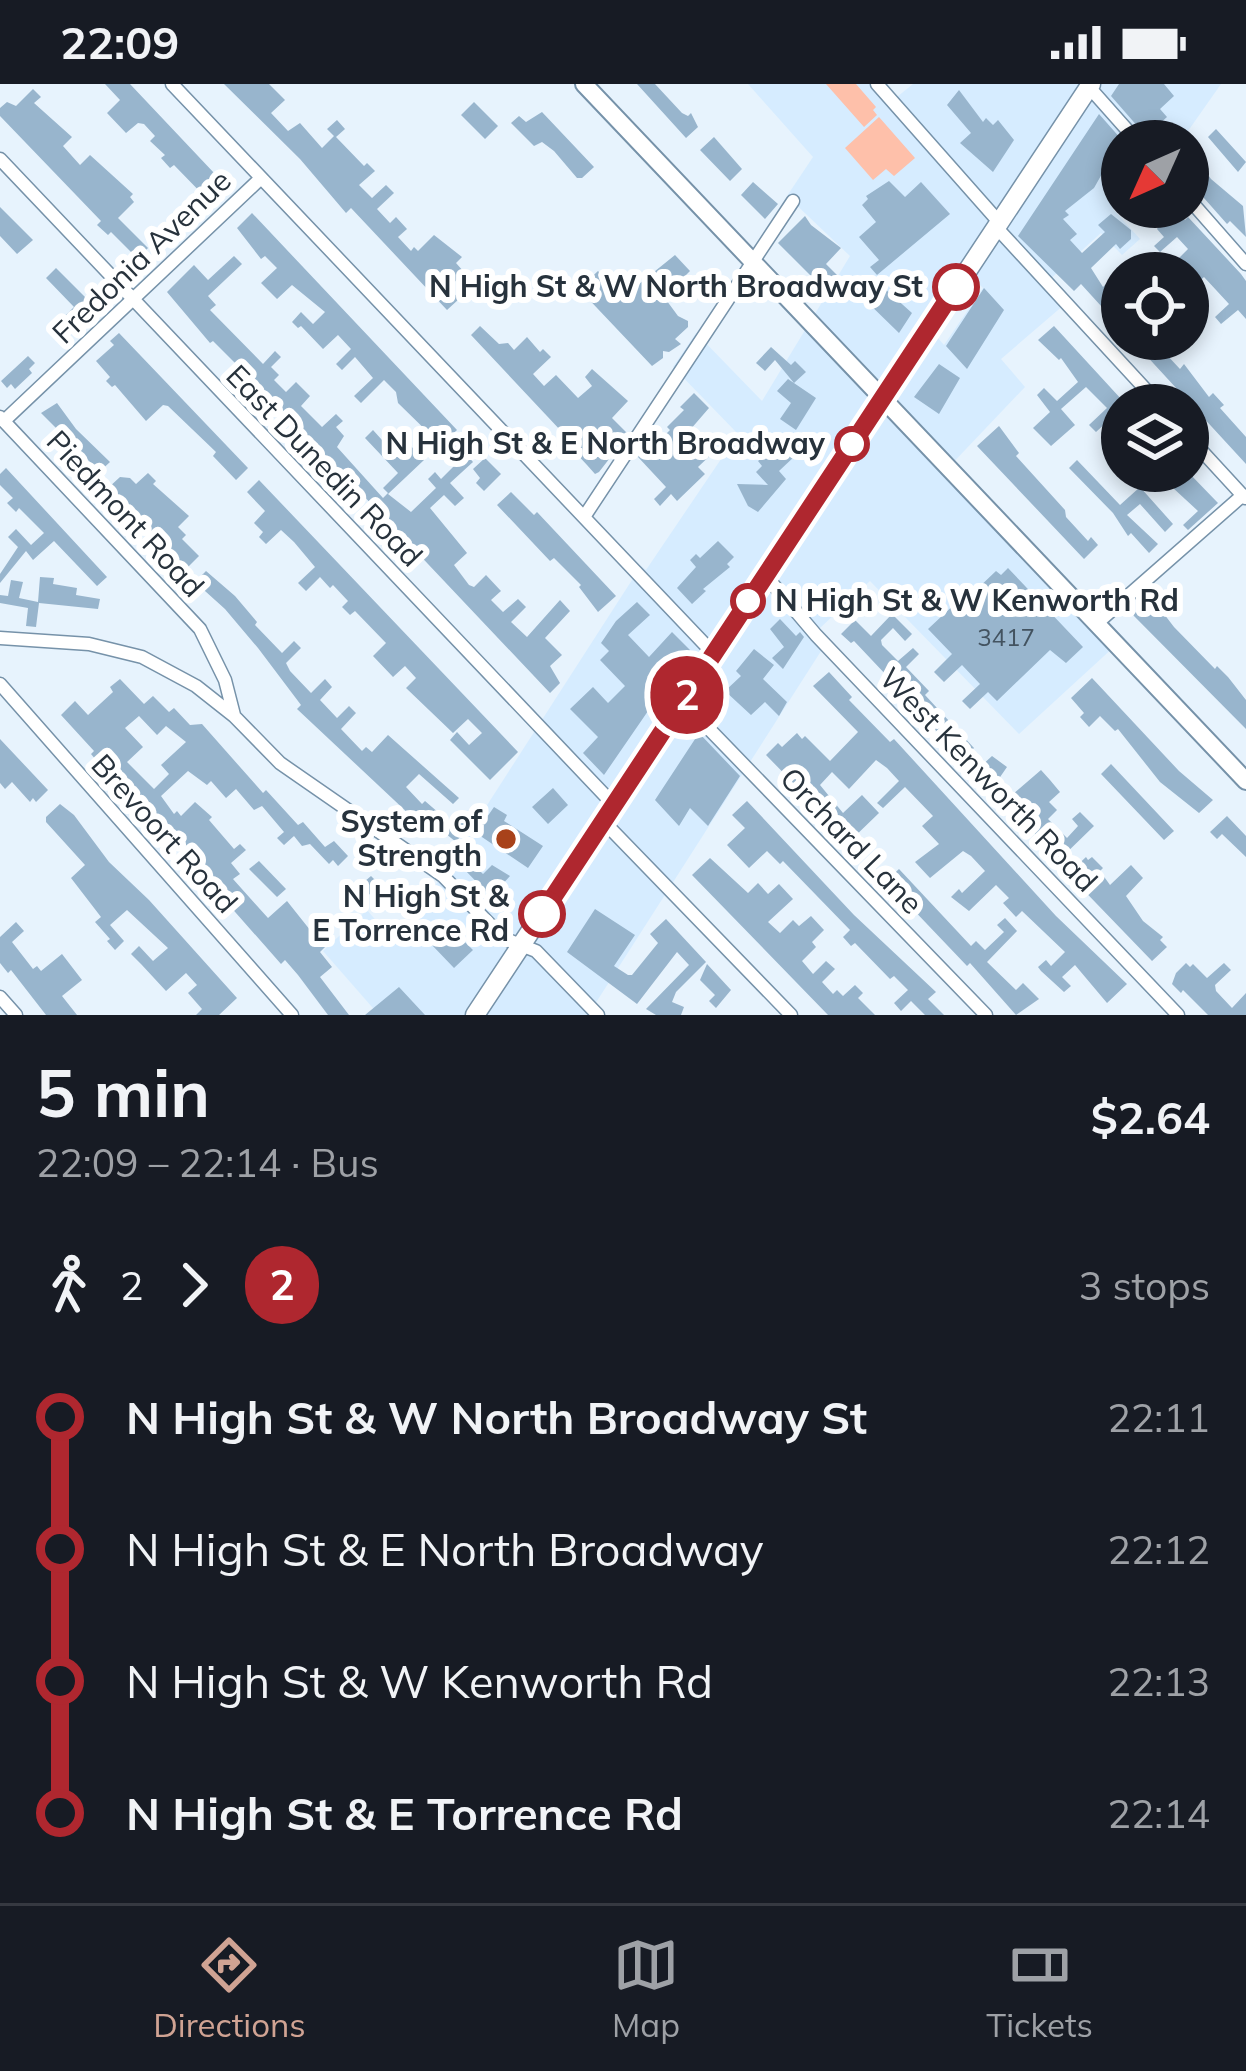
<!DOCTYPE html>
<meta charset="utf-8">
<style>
body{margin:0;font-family:Mulish,sans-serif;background:#242831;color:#f1f3f6;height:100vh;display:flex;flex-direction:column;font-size:45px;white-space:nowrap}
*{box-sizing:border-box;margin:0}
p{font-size:39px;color:#9ea1a6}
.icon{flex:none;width:66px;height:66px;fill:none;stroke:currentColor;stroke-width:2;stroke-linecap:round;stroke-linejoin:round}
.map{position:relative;height:931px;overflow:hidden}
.side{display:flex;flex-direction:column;background:#171b24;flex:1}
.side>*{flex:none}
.badge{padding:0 24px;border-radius:39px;font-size:42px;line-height:78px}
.needle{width:78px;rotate:225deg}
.controls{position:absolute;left:1101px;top:36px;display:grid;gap:24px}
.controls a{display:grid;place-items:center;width:108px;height:108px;border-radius:50%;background:#171b24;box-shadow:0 6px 18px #0003;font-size:60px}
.map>.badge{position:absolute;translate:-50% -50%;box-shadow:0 0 0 6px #fff}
.legs{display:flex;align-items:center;gap:18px;height:132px;padding:0 36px;font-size:39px}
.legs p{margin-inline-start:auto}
.summary{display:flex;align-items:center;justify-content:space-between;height:204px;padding:0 36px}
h1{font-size:66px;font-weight:700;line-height:90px}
ul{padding:0 36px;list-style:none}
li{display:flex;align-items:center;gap:42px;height:132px;font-size:45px}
li i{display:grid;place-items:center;width:18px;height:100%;margin:0 15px;background:currentColor}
li i::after{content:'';width:30px;height:30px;margin:-15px;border:9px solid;border-radius:50%;background:#171b24}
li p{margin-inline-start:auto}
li:first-child i{background:linear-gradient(#0000 50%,currentColor 0)}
li:last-child i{background:linear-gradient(currentColor 50%,#0000 0)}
.status{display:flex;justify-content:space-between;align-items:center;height:84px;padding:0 60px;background:#171b24;direction:ltr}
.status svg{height:33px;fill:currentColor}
.dock{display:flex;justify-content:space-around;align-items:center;height:168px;border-top:3px solid #363941;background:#171b24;font-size:33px;color:#9ea1a6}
.dock a{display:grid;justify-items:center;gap:6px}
.dock .selected{color:#d0a393}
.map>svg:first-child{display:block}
</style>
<div class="status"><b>22:09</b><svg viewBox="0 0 49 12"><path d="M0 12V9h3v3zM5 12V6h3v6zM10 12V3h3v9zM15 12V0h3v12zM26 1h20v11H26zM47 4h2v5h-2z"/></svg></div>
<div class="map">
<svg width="1246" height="931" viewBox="0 0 1246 931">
<rect width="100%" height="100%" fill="#e7f3fd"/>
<path fill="#d6ecff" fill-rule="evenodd" d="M748 0H877L892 17 913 0H1221L1181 57H1122V108L1112 124 1140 155 1122 171 1101 149 1046 199 1065 220 1001 275 1025 303 947 385 1116 561 1019 650 870 497 820 544 823 564 588 931H379L323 867 367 826 397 861 641 482 646 486 738 350 673 283 696 249 762 317 850 172 787 112 813 73ZM967 188 983 204 944 261 929 244Z"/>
<path fill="#fec0aa" d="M826 0H856L876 23 873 26 877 31 864 43Z
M879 33 915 74 894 92 886 85 873 96 845 64Z"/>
<path fill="#98b5cd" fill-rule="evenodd" d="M105 0H130L215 90 224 93 209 117 174 81 170 84 161 74 165 71 150 57 155 52 144 40 138 39 126 49 107 29 120 16Z
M224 0H269L285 16 271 29 288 47 300 39 322 64 334 52 327 45 337 36 345 45 336 53 364 82 367 79 375 87 359 101 372 114 386 101 394 109 377 125 390 139 396 133 407 145 398 153 411 167 414 163 418 167 434 151 462 173 456 179 464 188 449 204 459 215 447 226 351 124 346 129 300 75Z
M637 0H655L682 29 688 32 691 29 698 43 686 54Z
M1119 0H1164L1174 12 1160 25 1167 33 1146 52 1111 12Z
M33 5 41 13 34 19 72 53 63 62 80 81 90 71 133 110 130 113 134 118 118 134 148 164 146 166 153 176 146 183 111 148 108 151 97 141 101 137 0 32V24L7 18 16 22Z
M959 6 983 38 986 34 993 41 998 36 1014 56 993 88 960 59 971 49 947 21Z
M474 18 498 42 485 55 461 31Z
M542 28 594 83 582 94H577L554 67 542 58 534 62 511 39 519 32 526 38Z
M1099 30 1122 56V69L1107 81 1094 104 1065 127 1069 131 1063 135 1077 150 1070 156 1082 169 1105 148 1098 141 1111 130 1131 146V155L1120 165 1116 160 1091 184 1103 203 1106 200 1122 217V245L1081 200 1074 207 1018 152Z
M1216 45 1246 78 1238 88 1208 53Z
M714 53 742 85 730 97 700 66Z
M1188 63 1211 95 1243 122 1246 153 1230 137 1227 140 1188 96Z
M889 97 905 113 921 98 950 130 877 191 870 183 879 176 859 153 876 138 862 121 868 115 866 112Z
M753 98 778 120 765 135 741 111Z
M0 123 33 156 17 170 0 152Z
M1152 123H1173L1185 136 1188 133 1241 190 1246 197V235L1238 226 1221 240 1215 233 1229 220 1204 193 1188 207V189H1176L1171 182 1188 165 1177 153 1160 168 1154 162 1164 153 1157 145 1163 134Z
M252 129 457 346 441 361 398 319 396 308 384 296 361 319 354 312 373 294 355 273 342 286 336 280 351 265 338 251 323 265 301 242 298 244 292 238 301 228 313 240 325 228 292 201 277 215 261 199 277 184 265 172 261 175 237 144Z
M805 132 811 141 841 164 826 180 839 193 825 206 778 159Z
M675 171 690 187 664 213 678 232 688 237V243L675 255 681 260 669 268 663 267V274L652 282 579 205 598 187 623 213Z
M234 172 242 180 208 212 216 221 210 226 263 280 275 267 281 273 271 283 279 291 274 296 286 308 296 298 310 312 301 322 322 343 336 330 343 337 336 343 344 352 337 363 383 414 388 409 383 404 398 389 365 354 373 346 382 356 395 345 424 376 388 410 411 428 436 404 428 395 435 388 441 395 454 382 452 371 460 363 473 378 450 399 464 414 455 422 444 411 430 424 467 469 454 481 469 501 474 503 486 491 501 507 491 516 503 528 518 515 526 523 511 538 527 553 560 516 570 527 545 554 562 571 550 582 560 599 550 609 272 315 247 291 241 292 234 284 236 280 213 257 210 259 167 208 194 181 208 196Z
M56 184 95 223 99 230 90 238 81 232 64 247 57 240 74 223 46 194Z
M874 195 912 229 899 249 862 213Z
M984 204 1004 226 967 285 946 262Z
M480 242 499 260 508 259 514 266 527 253 540 268 543 265 551 273 533 290 544 302 556 291 578 314 592 302 585 293 592 285 628 317 612 334 627 349 622 357 614 348 601 359 613 370 599 388 595 390 587 381 559 351 562 348 471 251Z
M1054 242 1122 316V345L1109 336 1096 348 1089 341 1107 324 1086 303 1061 325 1075 341 1051 362 1033 344 1050 328 1037 311 1044 304 1057 317 1078 298 1061 274 1059 276 1038 256Z
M119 249 248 384 236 396 213 372 216 368 168 322 163 321 146 337 115 301 112 303 106 297 110 293 96 277 114 261 110 257Z
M1131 255H1162L1170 264 1165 269 1180 285 1184 280 1209 313 1213 309 1224 321 1220 324 1246 353V380Z
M771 263 791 281 795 277 806 288 794 299 775 276 765 287 756 279Z
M28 272 35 279 29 285 32 289 15 305 11 300 7 304 1 297Z
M939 280 960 294 939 330 914 313Z
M788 295 816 314 796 346 780 335 791 319 777 307Z
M694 309 709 324 677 361 691 376 708 360 715 367 698 383 705 390 677 417 671 410 660 422 654 415 666 403 638 373 649 360 653 363 670 346 667 343 684 326 680 323Z
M57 319 76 345 110 378 96 391 88 382 91 379 41 329Z
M999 342 1019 369 1016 372 1065 426 1066 433 1088 457 1091 453 1098 461 1084 475 977 362Z
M775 349 796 371 779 387 786 395 758 428 748 422 737 400 768 401 756 388 762 382 758 377 770 367 763 360Z
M485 374 501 390 484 407 476 399 480 394 473 385Z
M1077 376 1120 421 1140 403 1173 440 1165 448 1140 420 1127 431 1158 460 1149 469 1131 449 1128 452 1113 429 1069 384Z
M6 384 107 493 97 502 54 457 33 476 26 467 0 499V490L18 463 8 453 16 445 31 461 44 449 19 424 16 428 7 419 13 414 0 401V390Z
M1163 387H1187L1218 419 1188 446 1183 441 1198 427 1159 391Z
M148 389 156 397 153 400 189 432 178 443 186 451 182 455 199 472 183 488 157 453 108 404 120 393 130 394 136 400Z
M259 396 518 668 490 696 450 656 457 648 469 661 482 649 468 635 453 649 406 604 416 594 405 582 393 593 373 572 386 559 355 527 350 531 342 523 348 517 333 501 330 504 320 493 306 507 298 499 315 483 294 458 281 446 266 460 259 453 263 448 254 439 265 427 247 408Z
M511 408 534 431 537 428 616 512 598 528 579 503 581 501 554 474 550 477 497 421Z
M718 457 734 473 727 480 730 483 703 505 706 507 692 520 677 504 696 483 690 476 696 470 700 474Z
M1008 484 1083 563 1066 579 1050 566 997 617 988 608 970 625 962 617 980 600 962 581 944 598 934 588 952 570 928 545 973 503 976 506 996 487 1001 491Z
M206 487 235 512 257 538 255 541 282 569 294 557 301 564 286 579 290 587 311 609 325 595 332 603 320 616 337 634 349 622 356 629 341 645 362 667 366 663 372 668 388 651 459 714 453 720 419 690 406 703 422 720 425 717 454 742 463 733 470 740 456 758 424 732 419 735 412 728 410 731 297 625 301 621 258 564 225 525 195 498Z
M40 493 54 494 53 500 77 504 76 511 100 515 98 525 39 519 36 543 26 542 28 524 0 519V511L8 512 11 496 23 498 19 514 38 518Z
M1151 513 1174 543 1215 585 1217 582 1228 593 1246 616V645L1133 531Z
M637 518 650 531 628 551 649 573 672 548 690 566 604 691 583 669 598 653 570 625 593 603 608 619 625 602 600 576 609 567 601 559 616 537Z
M892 530 912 550 905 557 893 544 881 556 882 561 898 577 913 564 919 570 906 583 929 607 925 611 974 664 961 676 905 611 854 557 851 559 841 550 855 536 871 552Z
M780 535 796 552 800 548 804 553 783 585 772 574 784 563 770 545Z
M754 565 774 581 763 595 787 618 779 632 765 618 751 631 725 607 741 592 736 587Z
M829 588 852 613 849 616 890 658 894 655 1056 832 1127 900 1107 919 1075 881 1062 893 1071 902 1064 908 1041 887 1038 883 1046 876 1051 882 1065 868 1022 827 1016 833 1003 819 1009 814 996 801 969 827 951 813 959 805 962 809 985 787 971 772 963 767 930 794 915 778 939 760 922 742 933 732 905 703 883 724 877 719 899 697 887 684 876 676 849 705 832 688 820 701 843 729 862 711 879 729 850 757 766 671 778 659 782 663 797 649 802 655 805 652 830 677 858 648 813 602Z
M1092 594 1179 687 1213 716 1199 729 1160 698 1118 645 1115 647 1100 632 1089 643 1080 633 1084 629 1071 614Z
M120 595 144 620 153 612 169 628 174 624 190 641 202 640 263 709 266 706 298 741 303 738 325 763 334 757 348 772 338 782 333 776 329 780 310 760 302 762 294 752 284 761 277 754 284 748 262 722 254 726 236 705 226 714 211 697 207 701 188 687 161 712 174 730 177 727 181 732 195 718 212 733 209 736 234 765 240 760 246 766 231 779 240 790 233 795 268 834 287 817 318 856 324 850 330 858 320 868 332 883 320 893 349 931H328L298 891 285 876 281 880 192 779 198 774 169 743 165 747 119 698 116 700 91 670 94 667 61 631 75 617 88 631 113 608 110 603ZM139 632 157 651 166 642 186 658 161 681 169 690 154 705 127 678 143 663 125 644Z
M699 649 740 692 708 742 690 724 679 742 655 716Z
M0 655 48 706 36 718 33 714 30 718 12 698 5 705 0 699Z
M992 672 1007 683 998 696 1013 710 1041 686 1050 696 1060 708 1049 718 1057 726 1048 735 1067 754 1078 742 1072 735 1080 728 1094 742 1058 777 979 684Z
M1111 680 1174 747 1164 756 1101 690Z
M553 704 568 721 548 740 532 723Z
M747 717 854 831 936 908 928 915 944 931H925L911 917 901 927 894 919 908 906 894 892 890 895 855 859 851 862 843 853 850 846 783 777 780 780 767 767 749 784 727 761 745 744 732 731Z
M60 720 74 731 109 778 149 816 237 914 219 931H196L202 925 188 909 197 901 186 889 166 907 141 880 131 870 139 862 153 877 168 864 127 826 110 841 124 857 115 866 107 857 110 855 95 838 101 833 71 794 85 781 46 738V733Z
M494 723 507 731 504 737 543 762 528 784 476 749Z
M1227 732 1246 752V773L1222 750 1217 755 1210 748Z
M1086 773 1088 776 1092 773 1103 784 1100 787 1110 801 1131 781 1143 794 1126 812 1143 837 1163 853 1160 856 1167 863 1152 877 1068 790Z
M710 774 748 809 758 799 768 810 779 800 793 815 768 838 780 849 793 836 799 842 811 832 824 846 812 858 816 863 802 877 813 890 826 877 835 885 822 898 833 910 837 906 843 912 855 901 863 909 858 914 875 931H828L692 791Z
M259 777 286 805 277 813 249 785Z
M472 779 483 790 492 781 510 792 491 813 464 785Z
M899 785 971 862 976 857 985 866 1004 848 997 841 1005 834 1017 847 987 878 1016 906 1023 899 1039 915 1016 931 970 879 967 882 886 797Z
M371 792 391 812 399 805 412 817 398 828 392 821 386 826 372 810 363 811 357 804Z
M595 825 635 851 614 882 628 891H632L658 859 650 850 666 835 706 878 676 908 672 918 684 923 681 931H656L646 925 689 881 677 868 637 920 567 868Z
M16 838 24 847 12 858 33 885 37 882 41 887 62 870 82 896 62 912 77 931H46L11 886 8 889 0 879V853Z
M444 847 456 859 461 854 473 866 454 884 431 860Z
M1186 879 1190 883 1193 880 1207 894 1224 879 1231 886 1215 901 1216 907 1232 924 1246 909V931H1208L1183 906 1181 909 1172 900 1176 889Z
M707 880 731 906 716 924 709 917 715 911 700 896Z
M399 903 425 931H365Z"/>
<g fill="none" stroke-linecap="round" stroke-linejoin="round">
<defs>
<path id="street" d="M172 0 713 569
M877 0 999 138
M1089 3 1137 57
M0 75 614 721
M1188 114 1246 180
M996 143 1160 321
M0 333 200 545 225 596 234 631
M4 337 261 94
M1188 352 1245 414
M584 433 793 117
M765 491 816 551 1178 931
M1096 540 1243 411
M0 554 89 560 142 573 196 602 234 632 280 679 443 792 503 854 536 867 598 931
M0 600 292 931
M682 617 986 931
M603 737 791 931
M0 913 16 931"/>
<path id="secondary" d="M584 0 1246 697"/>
<path id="primary" d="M475 931 1091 0"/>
</defs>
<use href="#street" stroke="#7692a9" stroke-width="15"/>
<use href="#secondary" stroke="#7692a9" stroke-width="20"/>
<use href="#primary" stroke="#7692a9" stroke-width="21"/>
<use href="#street" stroke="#fff" stroke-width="12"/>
<use href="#secondary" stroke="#fff" stroke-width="16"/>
<use href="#primary" stroke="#fff" stroke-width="18"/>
</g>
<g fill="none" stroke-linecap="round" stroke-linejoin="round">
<defs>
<path id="line-1" d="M542 830 956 203"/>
</defs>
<use href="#line-1" stroke="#fff" stroke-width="27"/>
<use href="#line-1" stroke="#af272f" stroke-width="18"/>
</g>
<g fill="#fff" stroke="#af272f" stroke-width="6">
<circle cx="956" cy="203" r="21"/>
<circle cx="852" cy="360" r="15"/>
<circle cx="748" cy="517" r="15"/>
<circle cx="542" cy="830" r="21"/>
</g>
<circle fill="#a8421a" stroke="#fff" stroke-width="4.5" cx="506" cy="755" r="12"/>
<g text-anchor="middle" stroke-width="12" stroke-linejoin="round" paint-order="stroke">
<g font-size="24" fill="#435360">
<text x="1006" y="562">3417</text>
</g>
<g font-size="30" fill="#27323c" stroke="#fff">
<text transform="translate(142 173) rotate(-44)" y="10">Fredonia Avenue</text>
<text transform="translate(324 382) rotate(46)" y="10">East Dunedin Road</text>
<text transform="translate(125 430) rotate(47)" y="10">Piedmont Road</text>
<text transform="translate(988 696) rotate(46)" y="10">West Kenworth Road</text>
<text transform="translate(164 750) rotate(48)" y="10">Brevoort Road</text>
<text transform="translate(851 757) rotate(46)" y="10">Orchard Lane</text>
</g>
<g font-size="30" font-weight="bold" fill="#27323c" stroke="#fff" text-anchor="end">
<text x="923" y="213">N High St &amp; W North Broadway St</text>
<text x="825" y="370">N High St &amp; E North Broadway</text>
<text x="775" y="527" text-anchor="start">N High St &amp; W Kenworth Rd</text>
<text x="509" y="823">N High St &amp;<tspan x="509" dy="34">E Torrence Rd</tspan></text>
</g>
<g font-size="30" font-weight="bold" fill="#27323c" stroke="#fff" text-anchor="end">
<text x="482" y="748">System of<tspan x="482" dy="34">Strength</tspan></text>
</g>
</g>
</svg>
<div class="controls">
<a><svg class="needle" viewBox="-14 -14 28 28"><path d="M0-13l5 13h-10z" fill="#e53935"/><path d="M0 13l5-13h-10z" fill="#9ea1a6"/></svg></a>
<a><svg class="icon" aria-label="locate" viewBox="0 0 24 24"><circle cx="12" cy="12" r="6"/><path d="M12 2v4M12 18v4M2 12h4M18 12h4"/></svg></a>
<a><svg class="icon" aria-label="layers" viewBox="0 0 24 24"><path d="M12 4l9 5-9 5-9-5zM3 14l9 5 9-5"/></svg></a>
</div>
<b class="badge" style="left:687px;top:611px;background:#af272f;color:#fff">2</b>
</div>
<section class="side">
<div class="summary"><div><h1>5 min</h1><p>22:09 – 22:14 · Bus</p></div><b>$2.64</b></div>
<div class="legs"><svg class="icon" aria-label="walk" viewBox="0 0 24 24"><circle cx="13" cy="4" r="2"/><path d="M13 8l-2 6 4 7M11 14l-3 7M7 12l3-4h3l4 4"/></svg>2<svg class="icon" aria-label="forward" viewBox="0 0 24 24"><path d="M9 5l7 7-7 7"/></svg><b class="badge" style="background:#af272f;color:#fff">2</b><p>3 stops</p></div>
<ul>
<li><i style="color:#af272f"></i><b>N High St &amp; W North Broadway St</b><p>22:11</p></li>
<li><i style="color:#af272f"></i><span>N High St &amp; E North Broadway</span><p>22:12</p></li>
<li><i style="color:#af272f"></i><span>N High St &amp; W Kenworth Rd</span><p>22:13</p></li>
<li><i style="color:#af272f"></i><b>N High St &amp; E Torrence Rd</b><p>22:14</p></li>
</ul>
</section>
<nav class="dock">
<a class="selected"><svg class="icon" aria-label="directions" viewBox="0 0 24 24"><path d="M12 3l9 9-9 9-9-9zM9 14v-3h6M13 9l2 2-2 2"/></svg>Directions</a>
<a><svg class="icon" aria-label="map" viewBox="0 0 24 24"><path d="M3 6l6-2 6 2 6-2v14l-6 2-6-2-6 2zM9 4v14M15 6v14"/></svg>Map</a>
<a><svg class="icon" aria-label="tickets" viewBox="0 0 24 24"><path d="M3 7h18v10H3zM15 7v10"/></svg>Tickets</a>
</nav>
